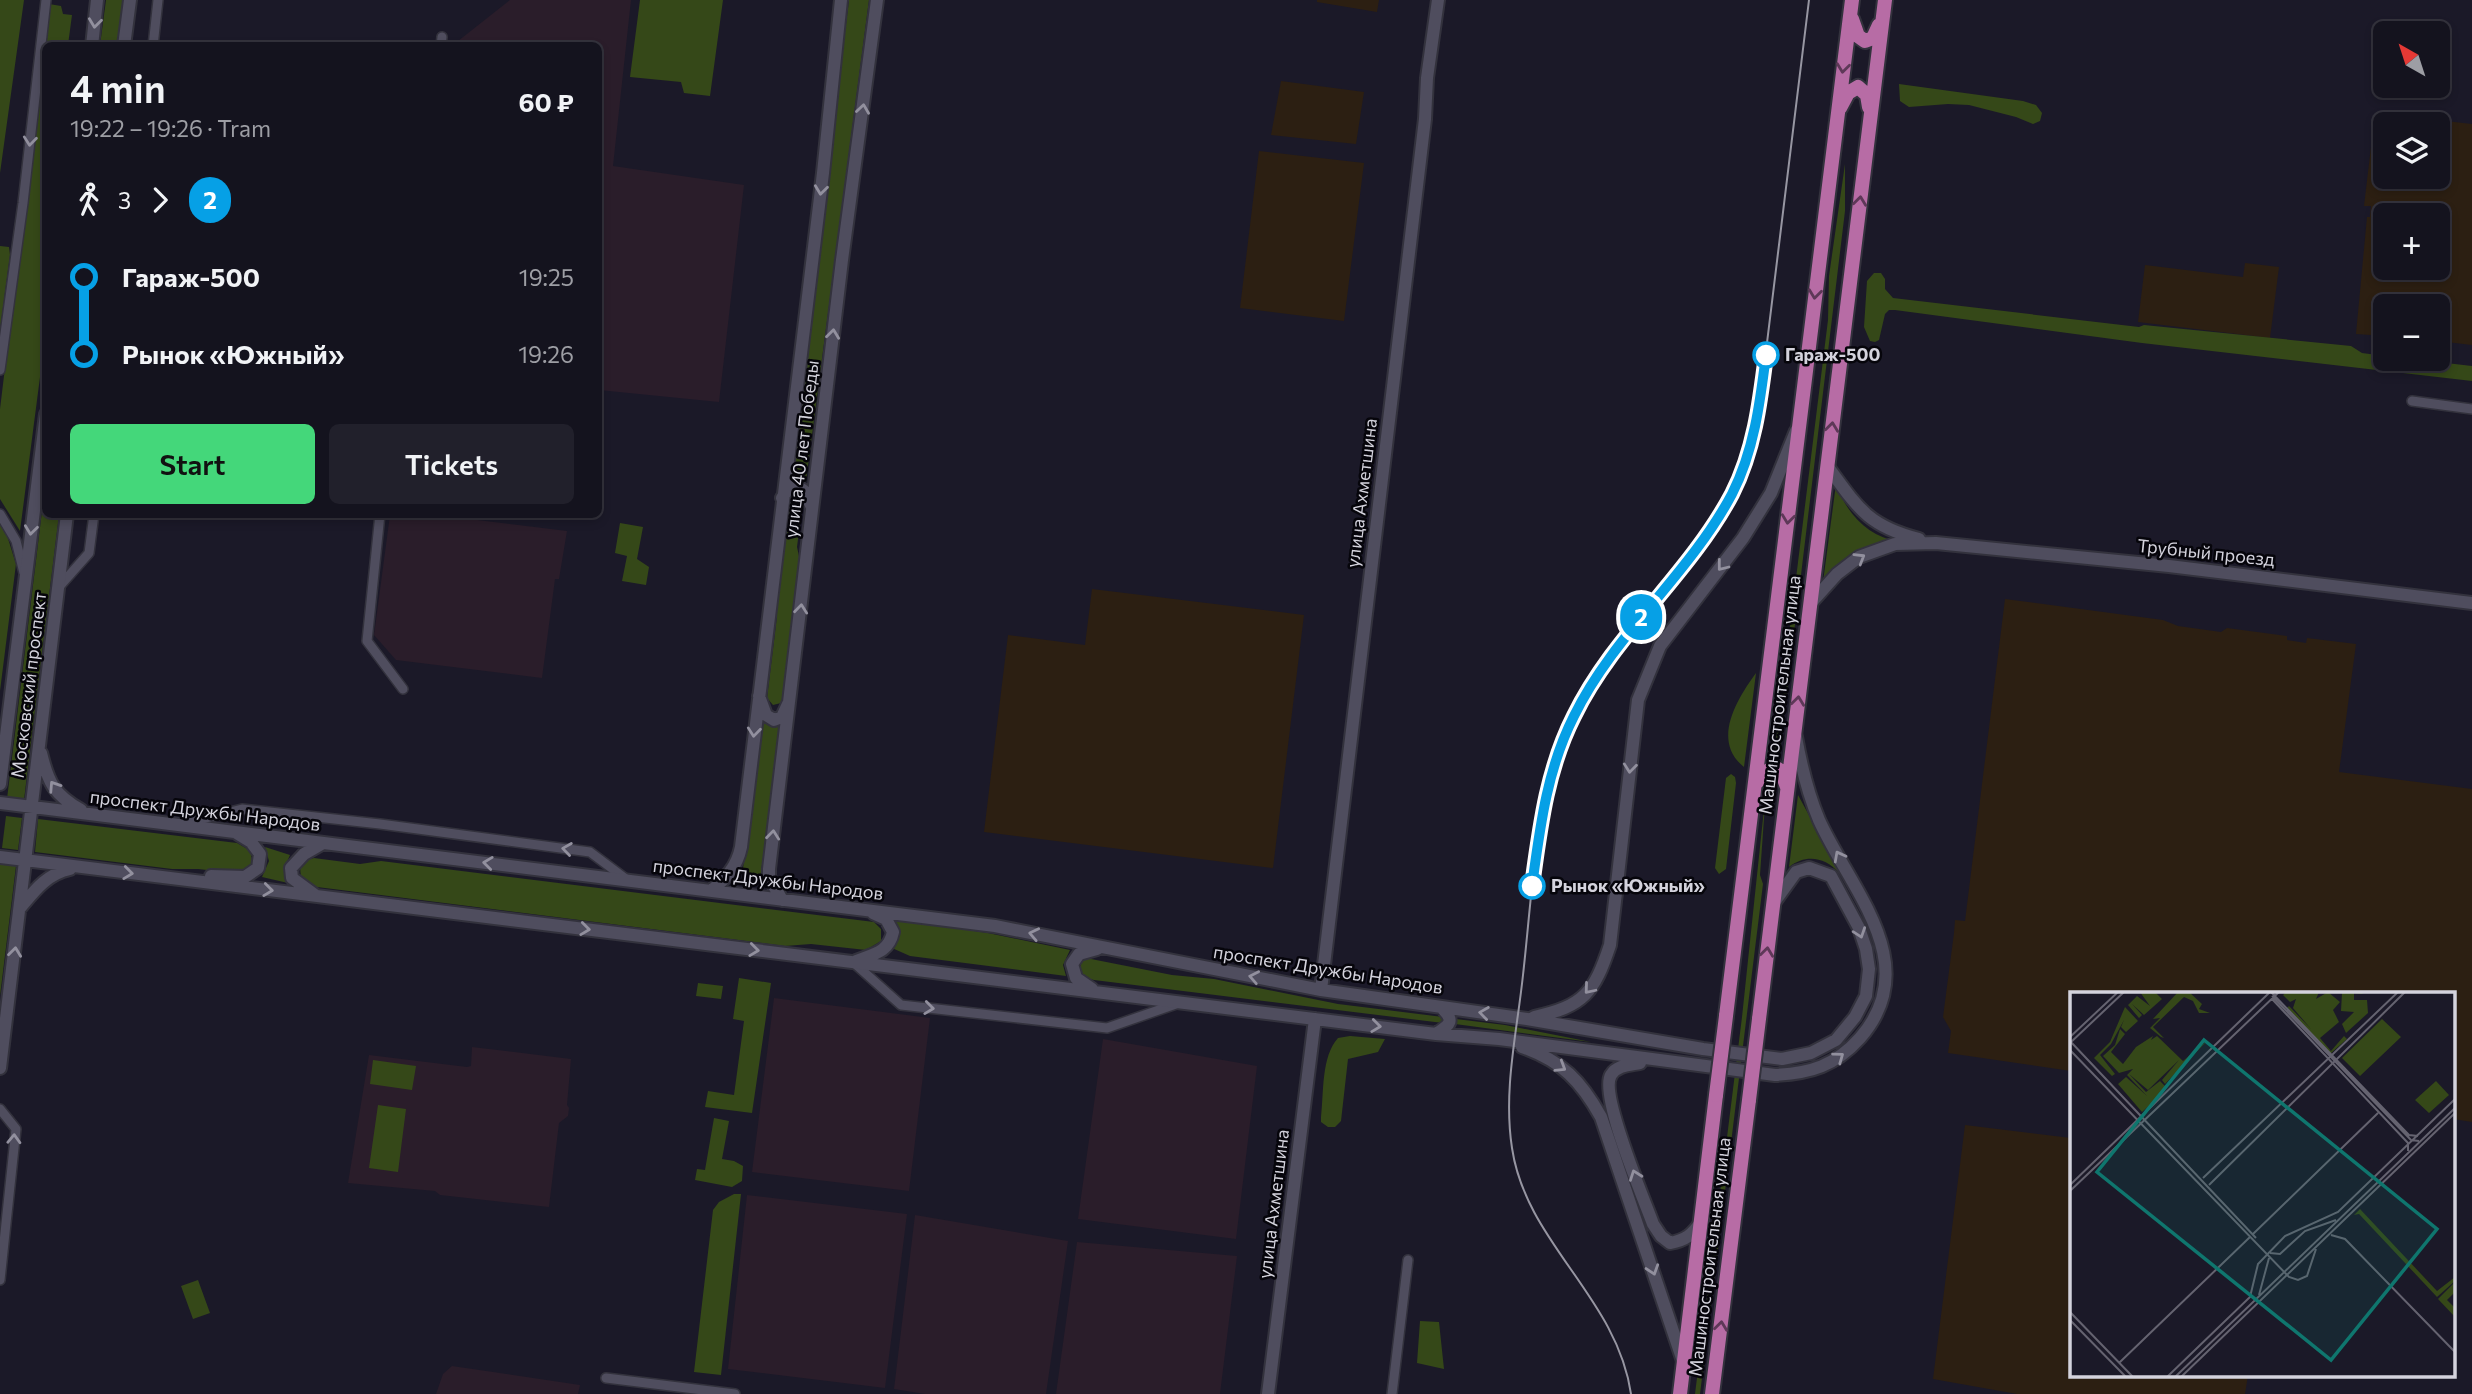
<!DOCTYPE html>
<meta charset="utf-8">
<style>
body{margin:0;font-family:Commissioner,sans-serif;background:#21202b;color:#f1f3f6;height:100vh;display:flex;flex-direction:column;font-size:26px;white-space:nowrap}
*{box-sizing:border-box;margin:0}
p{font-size:23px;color:#9d9ea4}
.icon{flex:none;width:38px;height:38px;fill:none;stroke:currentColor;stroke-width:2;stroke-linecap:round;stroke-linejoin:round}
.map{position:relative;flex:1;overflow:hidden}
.details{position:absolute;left:42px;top:42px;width:560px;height:476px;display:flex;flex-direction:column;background:#14131e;border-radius:10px;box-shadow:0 4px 10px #0003,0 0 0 2px #33323c}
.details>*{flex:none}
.badge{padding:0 14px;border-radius:23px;font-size:24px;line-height:46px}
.needle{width:46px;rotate:321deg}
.controls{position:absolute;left:2373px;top:21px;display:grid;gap:14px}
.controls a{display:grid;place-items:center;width:77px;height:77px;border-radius:10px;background:#14131e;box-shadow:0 4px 10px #0003,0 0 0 2px #33323c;font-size:35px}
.map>.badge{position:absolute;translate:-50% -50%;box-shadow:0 0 0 4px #fff}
.legs{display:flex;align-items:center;gap:10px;height:77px;padding:0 28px;font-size:23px}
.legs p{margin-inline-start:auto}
.headline{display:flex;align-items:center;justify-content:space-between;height:119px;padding:0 28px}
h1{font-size:38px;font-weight:600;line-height:52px}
.button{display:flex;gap:14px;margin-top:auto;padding:14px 28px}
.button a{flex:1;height:80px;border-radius:10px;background:#44d77a;color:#111;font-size:28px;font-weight:600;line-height:80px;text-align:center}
.button a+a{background:#21202b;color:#f1f3f6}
ul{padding:0 28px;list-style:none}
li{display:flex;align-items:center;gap:24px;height:77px;font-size:26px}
li i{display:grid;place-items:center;width:10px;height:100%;margin:0 9px;background:currentColor}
li i::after{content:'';width:18px;height:18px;margin:-9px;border:5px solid;border-radius:50%;background:#14131e}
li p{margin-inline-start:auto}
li:first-child i{background:linear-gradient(#0000 50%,currentColor 0)}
li:last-child i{background:linear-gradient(currentColor 50%,#0000 0)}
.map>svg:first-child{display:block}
</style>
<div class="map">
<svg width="2472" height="1394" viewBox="0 0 2472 1394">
<rect width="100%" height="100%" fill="#1b1928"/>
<path fill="#2c1f12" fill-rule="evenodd" d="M1317 0H1379L1377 12 1317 2Z
M1281 81 1364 92 1356 144 1271 135Z
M2375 113 2472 124V345L2438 341V306H2385V336L2356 334 2367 217H2370L2371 206H2364ZM2438 124V177H2385V124ZM2385 215H2438V268H2385Z
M1259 151 1364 163 1344 321 1240 308Z
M2245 263 2279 267 2270 338 2138 322 2145 265 2243 277Z
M1092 589 1304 615 1273 868 984 832 1008 635 1085 645Z
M2005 599 2163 620 2178 626 2221 632 2227 628 2287 636V640L2306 643 2307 638 2356 644 2339 772 2472 789V1122L2453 1119V993H2071V1071L1948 1053 1951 1031 1943 1017 1954 933 1955 920 1965 921Z
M1965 1125 2071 1138V1375H2248L2245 1394H2017L1933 1379Z"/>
<path fill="#2a1d2a" d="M510 0H631L613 166 744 185 719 402 599 390 598 46 453 45Z
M390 515H436L567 531 559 579H555L542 678 396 660 374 635Z
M774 998 930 1018 909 1191 752 1172Z
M1103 1039 1257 1066 1236 1239 1078 1219Z
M472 1047 571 1059 567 1105 569 1108 568 1116 559 1123 549 1207 440 1195 435 1191 348 1183 369 1055 467 1067 471 1066Z
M747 1195 907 1214 885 1388 728 1369Z
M915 1215 1068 1241 1046 1394H925L894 1389Z
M1077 1242 1237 1256 1220 1394H1056Z
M452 1366 580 1385 578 1394H436L443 1374Z"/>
<path fill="#354818" d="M0 0H24L0 173Z
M106 0H123L117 45H100Z
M640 0H723L710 96 684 93 681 82 630 77Z
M849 0H869L806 481 803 483 800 480 789 481Z
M49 4 61 6 63 14 72 15 68 45 46 46V331L20 531 0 499V409Z
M1899 84 2023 101 2036 105 2042 113 2040 121 2033 124 2016 117 1969 105 1948 104 1909 107 1900 101Z
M1845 164V211L1778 765 1773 764 1828 320 1829 276Z
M0 246 9 247 10 255 0 330Z
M1874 273H1881L1885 279V289L1893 298 2139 327 2144 325 2351 346 2362 353 2385 356V359H2412L2472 366V381L2142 343 1895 310H1889L1885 314 1879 340 1875 342 1870 341 1864 327 1867 281Z
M1836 484C1847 514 1867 536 1899 542L1823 582Z
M45 486 46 514 59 515 24 800 7 799Z
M799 495 803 500 797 547 800 561 783 699 781 703 773 705 767 698 777 616 775 595 787 499Z
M0 520 5 529 16 564 0 691Z
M620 523 643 527 637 559 649 567 646 585 622 581 627 556 615 553Z
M1756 673 1744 767C1711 741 1737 699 1756 673Z
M765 720 782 722 760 879 742 877 758 742Z
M1731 774 1735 777 1736 783 1726 869 1719 874 1715 868 1726 778Z
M1766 790 1760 875 1763 884 1700 1394H1695L1742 1017Z
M1798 795 1840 872 1839 873C1825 857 1806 854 1789 867Z
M6 816 22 818 18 850 2 848Z
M38 819 237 843 251 851 252 863 246 871 235 873 198 869H172L35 852Z
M265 847 290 855 286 864 288 883 262 877 269 861Z
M314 858 360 864 381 861 874 922 881 929V941L866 950 811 944 785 946 309 886 301 878 300 867 307 860Z
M0 864 16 866 0 996Z
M895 919 988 933 1070 950 1063 965 1066 976 910 956 892 948 898 929Z
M1086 958 1172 975 1214 979 1338 1004 1443 1017 1444 1020 1443 1023 1094 980 1086 978 1080 971 1081 962Z
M739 978 771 983 752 1113 705 1107 708 1091 734 1095 744 1021 733 1019Z
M698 983 723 986 721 999 696 996Z
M1456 1019 1505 1025 1591 1042 1455 1024Z
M1350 1036 1385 1039 1378 1052 1348 1059 1341 1121 1335 1127H1328L1321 1122V1117C1324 1092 1321 1057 1338 1038Z
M373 1060 416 1066 412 1090 370 1084Z
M378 1105 406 1109 398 1172 369 1168Z
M714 1118 729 1121 722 1159 734 1161 743 1166 742 1181 732 1187 695 1180 697 1169 705 1170Z
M734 1194H741L721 1375 694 1372 713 1210 719 1202Z
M198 1280 210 1313 193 1319 181 1286Z
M1420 1321 1439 1322 1444 1369 1417 1363Z"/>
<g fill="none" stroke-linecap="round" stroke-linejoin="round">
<defs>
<path id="street" d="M153 46 158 0
M441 46 442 37
M0 370 23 203 46 0
M2412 401 2472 409
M0 514 16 541 24 573
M380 514 367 641 403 689
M58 588 89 553 94 514
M186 823 242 809 380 824 590 852 626 879
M854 963 901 1005 1107 1028 1176 1004
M0 1109 16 1129 0 1280
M606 1378 735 1394
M1392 1394 1408 1260"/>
<path id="secondary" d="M92 46 97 0
M124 46 130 0
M1828 467C1858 508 1868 526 1919 539
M782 498 788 489 797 486 804 491 812 507
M1810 604 1837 574 1859 557 1895 544 1936 543 2169 566 2472 603
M759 696 766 715 774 720 782 717 788 704
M41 753C48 782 54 795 81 810
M0 784 46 414
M0 803 995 926 1321 990 1527 1019 1703 1049 1782 1059 1811 1053 1836 1040 1855 1017 1866 996 1869 969 1866 949 1859 928 1831 876 1809 868 1796 872 1773 904
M0 857 1436 1034 1499 1039 1775 1075C1811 1073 1835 1066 1860 1038 1925 964 1850 889 1819 820 1808 794 1801 765 1796 737
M211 876 245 877 258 868 260 854 251 842 238 834
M711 891C726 878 737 867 741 847L823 173 841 0
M315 895 292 878 291 868 304 854 323 843
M782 900 769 877V869L842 260 877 0
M20 908C35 890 47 874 70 869
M856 961C874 954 889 952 893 932L886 919 873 913
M1092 989 1076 978 1072 964 1079 954 1097 949
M1321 990 1425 119 1427 78 1438 0
M1534 1017C1584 1006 1594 993 1610 945L1638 700 1660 646 1743 538 1771 493 1796 431
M1436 1034C1451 1024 1455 1021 1441 1007
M1522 1047C1562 1061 1581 1081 1601 1117L1683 1361
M1640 1063C1630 1065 1617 1065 1611 1075 1599 1094 1644 1199 1653 1224L1661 1236 1670 1243C1686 1240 1692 1235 1701 1222
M0 1068 67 514
M1268 1394 1315 1019"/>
<path id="primary" d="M1852 19 1858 36 1865 41 1873 38 1879 25
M1840 108 1848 93 1858 87 1867 95 1869 107
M1755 784 1769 770 1775 767 1781 771 1787 787
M1726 1016 1852 0
M1759 1019 1885 0
M1680 1394 1716 1095
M1712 1394 1749 1100"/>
</defs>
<use href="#street" stroke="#33323d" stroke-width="12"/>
<use href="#secondary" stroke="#33323d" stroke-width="16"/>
<use href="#primary" stroke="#33323d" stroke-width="18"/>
<use href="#street" stroke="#4f4d5e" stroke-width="9"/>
<use href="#secondary" stroke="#4f4d5e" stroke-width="12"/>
<use href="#primary" stroke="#b76ca5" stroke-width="14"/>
<path stroke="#9796a2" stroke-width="2" d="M1631 1394C1617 1297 1526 1243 1512 1148 1503 1090 1517 1032 1523 975 1534 879 1535 777 1587 692 1629 622 1693 567 1731 495 1746 468 1752 438 1759 408L1809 0"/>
<defs>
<path id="primary-bridge" d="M1716 1095 1726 1016
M1749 1100 1759 1019"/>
</defs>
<use href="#primary-bridge" stroke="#33323d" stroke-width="18" stroke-linecap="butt"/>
<use href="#primary-bridge" stroke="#b76ca5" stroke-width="14"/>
</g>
<defs><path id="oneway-chevron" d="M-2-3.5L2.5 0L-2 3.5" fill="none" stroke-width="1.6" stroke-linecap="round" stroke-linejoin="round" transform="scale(1.75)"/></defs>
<g stroke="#92909e">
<use href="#oneway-chevron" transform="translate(95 23) rotate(97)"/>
<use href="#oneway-chevron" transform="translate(863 109) rotate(-82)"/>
<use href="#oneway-chevron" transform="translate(30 141) rotate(96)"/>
<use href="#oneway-chevron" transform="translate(821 190) rotate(97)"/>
<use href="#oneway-chevron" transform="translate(833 334) rotate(-83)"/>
<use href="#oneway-chevron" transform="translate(31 530) rotate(97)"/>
<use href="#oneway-chevron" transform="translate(1860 558) rotate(-31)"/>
<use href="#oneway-chevron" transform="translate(1722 566) rotate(128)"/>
<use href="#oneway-chevron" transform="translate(801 609) rotate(-84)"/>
<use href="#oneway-chevron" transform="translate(754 732) rotate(96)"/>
<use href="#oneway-chevron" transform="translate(1630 768) rotate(96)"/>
<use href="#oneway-chevron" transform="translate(54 786) rotate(-123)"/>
<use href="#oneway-chevron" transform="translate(773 835) rotate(-84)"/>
<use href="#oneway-chevron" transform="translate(567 849) rotate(-172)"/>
<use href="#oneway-chevron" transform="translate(1839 856) rotate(-118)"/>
<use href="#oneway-chevron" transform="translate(488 863) rotate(-173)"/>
<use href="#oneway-chevron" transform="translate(128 873) rotate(7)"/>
<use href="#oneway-chevron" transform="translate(268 890) rotate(7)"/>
<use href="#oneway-chevron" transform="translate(585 929) rotate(7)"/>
<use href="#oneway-chevron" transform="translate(1860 933) rotate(71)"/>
<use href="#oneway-chevron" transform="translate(1034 934) rotate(-168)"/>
<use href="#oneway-chevron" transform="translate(754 950) rotate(7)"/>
<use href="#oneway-chevron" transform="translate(15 952) rotate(-83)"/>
<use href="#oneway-chevron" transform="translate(1254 977) rotate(-169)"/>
<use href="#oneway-chevron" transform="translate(1589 989) rotate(130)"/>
<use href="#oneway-chevron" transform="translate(929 1008) rotate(7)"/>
<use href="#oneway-chevron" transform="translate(1484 1013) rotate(-172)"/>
<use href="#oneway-chevron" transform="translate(1376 1026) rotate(7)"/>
<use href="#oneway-chevron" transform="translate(1839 1057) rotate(-36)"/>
<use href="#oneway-chevron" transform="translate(1561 1067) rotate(32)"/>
<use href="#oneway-chevron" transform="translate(14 1139) rotate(-88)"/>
<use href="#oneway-chevron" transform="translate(1635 1175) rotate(-110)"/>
<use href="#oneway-chevron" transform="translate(1653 1270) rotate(72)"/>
</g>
<g stroke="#5e3858">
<use href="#oneway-chevron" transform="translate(1843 68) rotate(97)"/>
<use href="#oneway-chevron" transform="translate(1860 201) rotate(-83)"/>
<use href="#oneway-chevron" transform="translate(1815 294) rotate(97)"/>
<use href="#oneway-chevron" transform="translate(1832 427) rotate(-83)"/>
<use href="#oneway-chevron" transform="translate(1788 519) rotate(97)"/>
<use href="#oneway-chevron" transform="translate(1798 701) rotate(-83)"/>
<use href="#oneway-chevron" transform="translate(1767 952) rotate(-83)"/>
<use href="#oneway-chevron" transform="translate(1721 1326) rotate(-83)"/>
</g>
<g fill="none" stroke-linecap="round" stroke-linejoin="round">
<defs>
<path id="line-1" d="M1532 886C1540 827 1547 769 1574 716 1614 634 1689 575 1732 494 1754 451 1760 403 1766 355"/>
</defs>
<use href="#line-1" stroke="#fff" stroke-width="16"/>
<use href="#line-1" stroke="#06a0e6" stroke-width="10"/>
</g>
<g fill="#fff" stroke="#06a0e6" stroke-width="3.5">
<circle cx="1766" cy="355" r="12"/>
<circle cx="1532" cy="886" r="12"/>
</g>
<g text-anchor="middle" stroke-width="5" stroke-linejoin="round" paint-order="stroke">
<g font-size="18" font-weight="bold" fill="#d4d3dd" stroke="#06050b" text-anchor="start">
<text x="1785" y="361">Гараж-500</text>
<text x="1551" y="892">Рынок «Южный»</text>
</g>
<g font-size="18" fill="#d4d3dd" stroke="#06050b">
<text transform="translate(802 449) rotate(-83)" y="6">улица 40 лет Победы</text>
<text transform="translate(1362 493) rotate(-83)" y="6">улица Ахметшина</text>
<text transform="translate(2206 553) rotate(6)" y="6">Трубный проезд</text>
<text transform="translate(29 685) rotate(-83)" y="6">Московский проспект</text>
<text transform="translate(1780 695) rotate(-83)" y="6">Машиностроительная улица</text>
<text transform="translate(205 811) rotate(7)" y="6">проспект Дружбы Народов</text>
<text transform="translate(768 880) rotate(7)" y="6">проспект Дружбы Народов</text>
<text transform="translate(1328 970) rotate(9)" y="6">проспект Дружбы Народов</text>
<text transform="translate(1274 1204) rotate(-83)" y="6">улица Ахметшина</text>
<text transform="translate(1710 1257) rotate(-83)" y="6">Машиностроительная улица</text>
</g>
</g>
<g transform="translate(2070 992)">
<rect width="385" height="385" fill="#1b1928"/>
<path d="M70 0H85L92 7 74 23 62 12 72 23 69 26 58 13 67 4 80 14ZM108 0H119L132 12 129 17 140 21H129L123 9 114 5 83 35 94 46 91 45 80 36 90 26 83 27ZM216 0H249L246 7 258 0 270 10 263 18 269 30 250 46 261 59 274 44 277 47 260 62 216 17 219 14 241 37 223 16 226 7 220 10 213 3ZM297 0 291 2 284 1V8H297L298 21 276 41 272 32 284 20 271 19 272 1ZM55 15 68 29 56 40 51 35 54 28 41 52 30 63 45 82 42 84 24 66 40 50ZM312 27 331 45 290 84 272 66ZM50 37 55 42 41 60 53 72 66 55 83 44 81 48 87 44 113 69 138 48 95 92 92 88 109 68 78 98 59 82 76 100 90 89 95 94 92 102 72 120 48 92 56 85 77 104 57 83 63 77 49 81 33 64 45 53ZM366 89 379 103 359 121 345 108ZM290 217 367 299 385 285V289L367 305 289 222 284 223ZM385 290V300L377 308 385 316V325L368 307Z" fill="#354818"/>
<path fill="none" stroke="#656370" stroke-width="2" d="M201 0 339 143 348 144M202 4 341 148 349 149M202 7 338 151V159M0 45 48 0M0 49 186 246M0 51 54 0M0 58 219 285 228 288 237 284 246 257M133 186 328 0M0 193 200 0M139 193 335 0M0 199 209 0M183 242 308 121M261 243 275 247 385 360M200 261 210 262 235 239 266 228M189 303 199 266M0 320 63 385M0 328 56 385M49 371 180 245M97 385 180 305 188 272 215 244 268 220 385 107M105 385 385 116M111 385 385 121"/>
<path fill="#0f766e" fill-opacity="0.15" stroke="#0f766e" stroke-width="3.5" d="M134 48 367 237 261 368 27 180Z"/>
<rect width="385" height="385" fill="none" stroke="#d4d3dd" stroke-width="3.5"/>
</g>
</svg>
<div class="controls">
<a><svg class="needle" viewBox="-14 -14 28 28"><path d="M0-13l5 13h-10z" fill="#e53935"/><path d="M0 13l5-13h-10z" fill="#9d9ea4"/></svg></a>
<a><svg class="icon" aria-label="layers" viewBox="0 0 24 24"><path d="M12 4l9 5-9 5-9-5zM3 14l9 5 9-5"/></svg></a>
<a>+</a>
<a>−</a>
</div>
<b class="badge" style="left:1641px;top:617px;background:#06a0e6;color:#fff">2</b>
<section class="details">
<div class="headline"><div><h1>4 min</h1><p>19:22 – 19:26 · Tram</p></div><b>60 ₽</b></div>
<div class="legs"><svg class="icon" aria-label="walk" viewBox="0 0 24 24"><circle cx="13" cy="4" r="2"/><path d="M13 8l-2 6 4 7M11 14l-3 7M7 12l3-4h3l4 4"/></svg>3<svg class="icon" aria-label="forward" viewBox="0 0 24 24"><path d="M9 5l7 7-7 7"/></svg><b class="badge" style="background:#06a0e6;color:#fff">2</b></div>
<ul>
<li><i style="color:#06a0e6"></i><b>Гараж-500</b><p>19:25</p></li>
<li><i style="color:#06a0e6"></i><b>Рынок «Южный»</b><p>19:26</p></li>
</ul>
<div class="button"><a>Start</a><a>Tickets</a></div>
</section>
</div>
